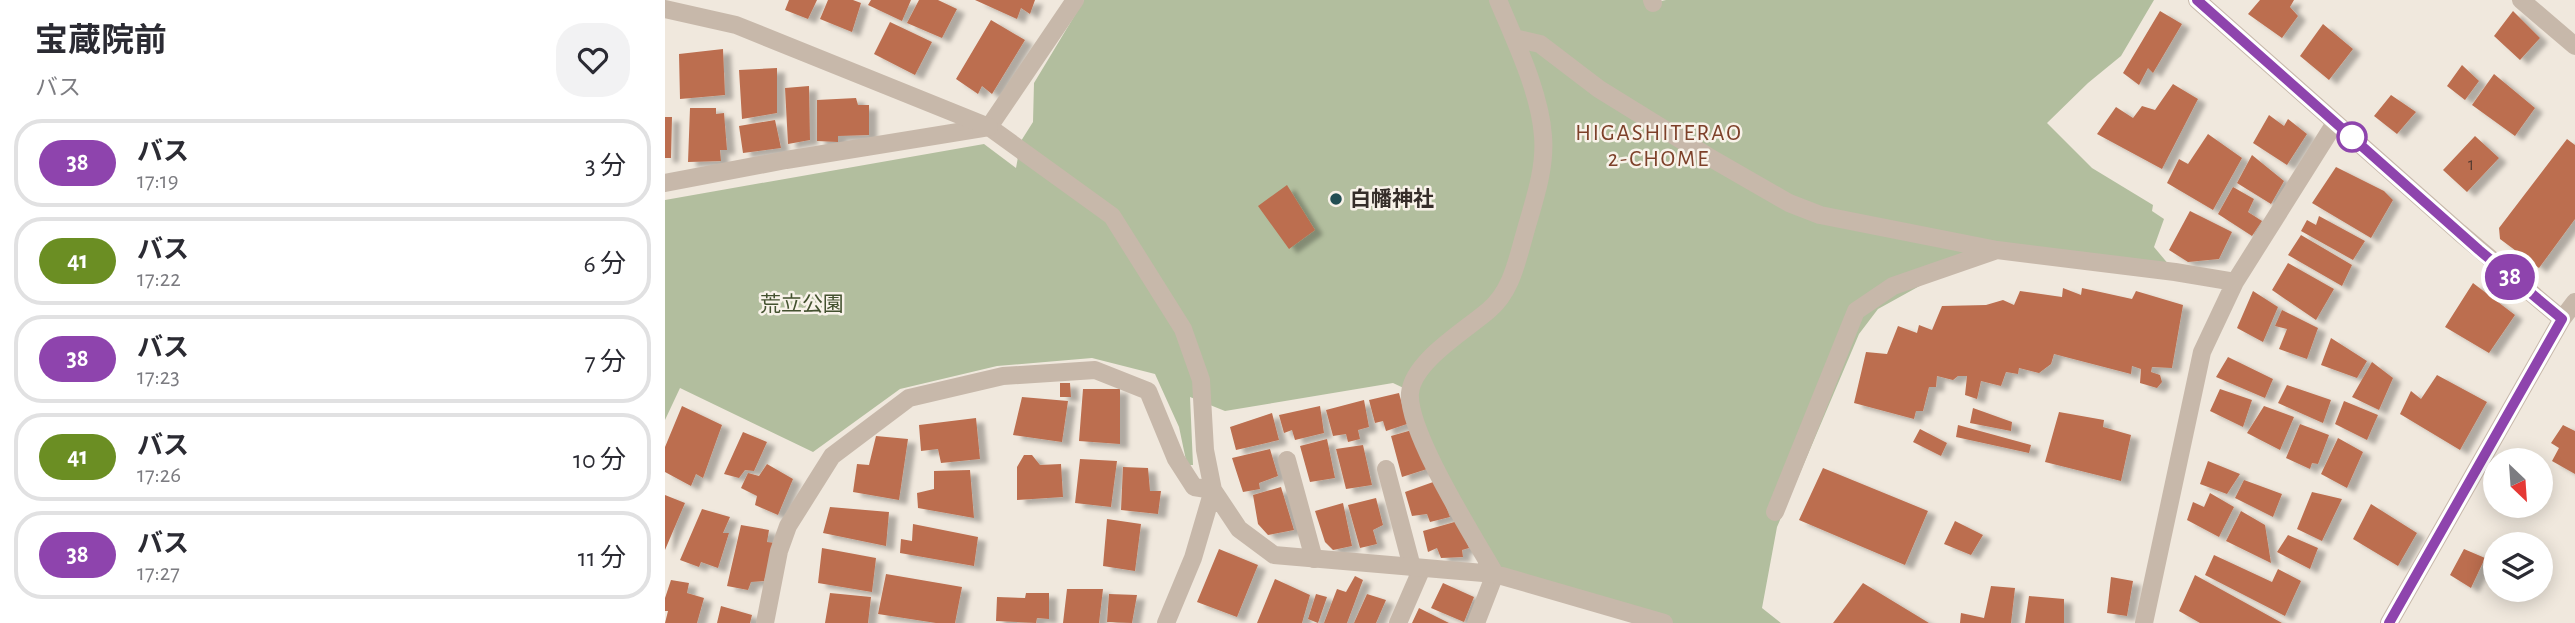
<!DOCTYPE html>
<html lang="ja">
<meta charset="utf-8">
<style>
body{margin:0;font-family:"Alegreya Sans","Noto Sans JP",sans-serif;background:#f2f2f3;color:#2b2b33;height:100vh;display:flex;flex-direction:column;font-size:26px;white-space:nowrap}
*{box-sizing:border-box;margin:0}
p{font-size:23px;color:#7c7c81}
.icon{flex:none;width:38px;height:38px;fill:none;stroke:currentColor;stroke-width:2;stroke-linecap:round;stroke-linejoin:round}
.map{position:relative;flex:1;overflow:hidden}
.details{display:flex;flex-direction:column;background:#fff;width:665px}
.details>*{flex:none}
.badge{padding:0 14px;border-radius:23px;font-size:24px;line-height:46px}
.needle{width:46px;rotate:155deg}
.controls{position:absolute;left:1818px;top:448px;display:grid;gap:14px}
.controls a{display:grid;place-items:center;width:70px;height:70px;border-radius:50%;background:#fff;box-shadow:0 4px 18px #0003;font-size:35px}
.map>.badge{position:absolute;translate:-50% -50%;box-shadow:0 0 0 4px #fff}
.round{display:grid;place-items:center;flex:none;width:74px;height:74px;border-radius:28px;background:#f2f2f3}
.headline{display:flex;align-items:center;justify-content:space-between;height:119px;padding:0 35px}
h1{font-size:33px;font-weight:700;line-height:52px}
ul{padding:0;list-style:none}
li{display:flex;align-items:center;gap:21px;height:88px;margin:0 14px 10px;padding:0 21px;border:4px solid #e1e1e2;border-radius:28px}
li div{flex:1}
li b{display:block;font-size:26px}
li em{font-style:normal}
li .badge{min-width:77px;font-weight:700;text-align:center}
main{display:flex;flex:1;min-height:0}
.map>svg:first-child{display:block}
</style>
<main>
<section class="details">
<div class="headline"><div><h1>宝蔵院前</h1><p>バス</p></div><a class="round"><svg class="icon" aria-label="heart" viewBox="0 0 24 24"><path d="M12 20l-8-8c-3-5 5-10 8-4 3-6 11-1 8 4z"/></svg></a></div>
<ul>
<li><span class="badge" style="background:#8e44ad;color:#fff">38</span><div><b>バス</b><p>17:19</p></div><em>3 分</em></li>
<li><span class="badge" style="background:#6b8e23;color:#fff">41</span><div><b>バス</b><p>17:22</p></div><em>6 分</em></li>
<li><span class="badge" style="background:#8e44ad;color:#fff">38</span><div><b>バス</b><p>17:23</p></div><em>7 分</em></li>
<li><span class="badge" style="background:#6b8e23;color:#fff">41</span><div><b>バス</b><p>17:26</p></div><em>10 分</em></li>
<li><span class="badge" style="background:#8e44ad;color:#fff">38</span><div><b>バス</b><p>17:27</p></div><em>11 分</em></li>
</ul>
</section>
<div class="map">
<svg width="1910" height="623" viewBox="0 0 1910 623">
<defs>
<filter id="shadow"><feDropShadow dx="8" dy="4.5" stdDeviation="2" flood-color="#0004"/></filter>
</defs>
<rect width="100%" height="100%" fill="#f0e8dd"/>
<path fill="#b2be9e" d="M419 0H987L988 3 1001 0H1489L1456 56 1423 83 1382 123 1427 168 1488 205 1487 211 1499 219 1489 247 1510 272 1332 250 1298 262 1213 309 1194 334 1112 527 1097 608 1116 623H999L830 574 784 495 745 391 728 383 560 411 525 397 528 465H522L514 427 490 374 427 358 332 366 235 389 148 452 15 388 0 420V200L319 144 351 168 356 141 368 122 369 83Z"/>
<path fill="#bc6e4f" filter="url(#shadow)" d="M124 0H152L143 19 120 10Z
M163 0H188L196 3 187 32 155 19Z
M206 0H246L237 21 203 5Z
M254 0H273L292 9 277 38 242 23Z
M310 0H370L365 14 356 8 352 19Z
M1595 0H1629L1625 7 1633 16 1617 38 1583 14Z
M1495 11 1517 24 1488 73 1483 68 1474 85 1458 73Z
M1848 11 1875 38 1855 60 1829 36Z
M326 20 360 40 327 94 317 86 313 94 291 79Z
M225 22 267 42 250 75 209 54Z
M1658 24 1688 49 1664 80 1635 56Z
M58 49 60 95 15 99 14 54Z
M1797 65 1814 81 1800 100 1782 86Z
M112 68V113L77 119 74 70Z
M1829 74 1870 108 1850 136 1807 105Z
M1508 84 1533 99 1497 169 1432 134 1451 107 1468 118 1477 106 1490 110Z
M144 86 145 140 123 144 120 88Z
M1726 95 1751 112 1732 134 1709 116Z
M191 98 193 105H204V135L173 136V142L152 141V100Z
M25 108H51V114L59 113 62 150H55L56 161 23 162Z
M1604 115 1619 126 1623 119 1642 134 1622 165 1588 143Z
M0 117H7L6 158H0Z
M110 120 116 148 78 153 74 126Z
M1543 134 1577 158 1548 210 1502 183 1514 159 1523 164Z
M1810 136 1834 158 1802 192 1778 170Z
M1902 139 1910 145V219L1874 268 1835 239 1834 228Z
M1587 155 1619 181 1606 204 1572 183Z
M1671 167 1719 191 1728 200 1706 238 1647 203Z
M622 185 650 230 624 249 593 206Z
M1568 187 1589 199 1583 212 1597 221 1587 236 1553 214Z
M1525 211 1567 232 1554 259 1523 262 1504 250Z
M1654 216 1700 241 1688 260 1636 231 1642 220 1651 225Z
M1636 235 1687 265 1677 286 1623 255Z
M1623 263 1669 289 1651 320 1607 290Z
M1808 283 1850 315 1824 353 1780 327Z
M1398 288 1416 295 1417 288 1467 299 1471 291 1518 305 1507 368 1487 367 1486 372 1495 375 1497 382 1492 388 1475 383 1476 369 1467 366 1466 374 1389 354 1386 364 1374 373 1354 368 1353 374 1341 372 1336 386 1316 381 1312 399 1300 395 1302 376H1293L1288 380 1272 376 1271 387H1264L1258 411H1251L1249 419 1189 403 1201 352 1222 354 1233 326 1252 333 1254 325 1267 330 1277 306 1321 305 1338 300 1349 305 1355 291 1397 297Z
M1588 291 1613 307 1598 342 1572 328Z
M1617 310 1653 328 1642 359 1614 349 1622 329 1610 326Z
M1666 338 1702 361 1692 378 1656 365Z
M1563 357 1608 379 1600 398 1551 377Z
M1707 362 1728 378 1714 410 1687 397Z
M1772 375 1822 402 1795 450 1735 414 1746 391 1756 399Z
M395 383H405L406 397H395Z
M1622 385 1666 400 1658 423 1613 403Z
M418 389H455V444L414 441Z
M1555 389 1587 400 1578 427 1545 411Z
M734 393 742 424 721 431 718 421 710 423 704 400Z
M357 397 403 401 397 442 348 435Z
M699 400 704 427 693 430 695 439 683 442 681 434 668 436 661 410Z
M1679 401 1713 415 1702 440 1670 424Z
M17 406 57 425 38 478 31 474 26 486 0 472V447Z
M655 406 659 433 630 440 627 430 619 433 614 415Z
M1599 406 1629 417 1615 450 1582 433Z
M1308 408 1347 422 1346 431 1305 423Z
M1394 412 1439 420 1438 427 1466 435 1456 481 1380 462Z
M607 413 614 440 571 450 565 427Z
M311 418 315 459 276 463 273 449 256 451 254 425Z
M1635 424 1664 435 1653 464 1647 463 1645 469 1621 458Z
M1293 425 1366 445 1364 453 1291 437Z
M1898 425 1910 431V474L1887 461 1894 448 1886 443Z
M1255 429 1282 443 1276 456 1248 442Z
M747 430 762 469 737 477 726 436Z
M78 432 102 442 89 471 80 470 74 478 59 474Z
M211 436 243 439 234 500 188 492 192 464 204 465Z
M1673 438 1698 452 1682 488 1656 474Z
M662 439 670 478 645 482 635 446Z
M698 445 707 485 681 489 671 449Z
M605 449 613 476 594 483 595 489 578 492 567 458Z
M359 455H367L375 465 396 464 398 497 352 500V467Z
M415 459 452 461 446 507 410 503Z
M1543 461 1575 474 1562 494 1535 484Z
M102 464 128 479 113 515 90 505 92 496 76 488 83 473 94 476Z
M458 467 483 468 485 491H496L493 514 456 510Z
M1158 468 1263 511 1240 565 1134 520Z
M305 470 309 518 253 508 252 493 269 489V471Z
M1579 480 1617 494 1608 517 1570 498Z
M771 481 785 517 765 522 762 514 747 516 740 492Z
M616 487 629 530 603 535 593 524 588 495Z
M1647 492 1677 499 1657 541 1632 529Z
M1545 493 1569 507 1554 537 1522 520 1528 502 1539 507Z
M0 495 20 503 0 550Z
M711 498 718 525 708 530 712 544 695 548 683 505Z
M678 503 687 546 668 550 660 542 650 511Z
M1706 504 1752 533 1733 566 1688 539Z
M165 507 224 512 221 546 158 533Z
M37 509 65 517 58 533H64L53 568 36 562 34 567 15 560Z
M1576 511 1600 525 1606 563 1561 541Z
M442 519 476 524 470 571 438 566Z
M793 521 804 548 797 550 798 557 776 558 772 548 763 552 758 531Z
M1290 521 1318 535 1306 555 1279 544Z
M248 524 313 537 309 566 235 553 236 539 247 541Z
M76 525 104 530 102 542 110 543 99 581 86 582 83 590 62 586Z
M1623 535 1653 548 1645 569 1612 552Z
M157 548 211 558 207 592 153 583Z
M554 549 593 565 572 617 532 602Z
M1799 549 1820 558 1806 588 1785 575Z
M1549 555 1607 582 1613 569 1636 581 1620 616 1540 575Z
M221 574 297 587 290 623H271L213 614Z
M1530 575 1617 623H1535L1514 611Z
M690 576 698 580 682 623H659L672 589 681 592Z
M1446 577 1468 581 1462 616 1442 613Z
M610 579 645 595 637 623H592Z
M6 580 24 583 22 593 39 598 32 623H0L3 611H0V598Z
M778 583 809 597 799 622 766 608Z
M1198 583 1264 623H1168Z
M1326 586 1350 588 1346 623H1295L1296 613 1319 618Z
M402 589H438L434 623H398Z
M165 593 206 597 203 623H160Z
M361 593H384V619L372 618 371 623 331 621 332 597 360 598Z
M444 594 472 595 467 623 442 622Z
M651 594 662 597 653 623 643 619Z
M702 594 721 600 711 623H689Z
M1364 596 1399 599V623H1360Z
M56 606 87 615 85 623H52Z
M754 608 784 623H747Z"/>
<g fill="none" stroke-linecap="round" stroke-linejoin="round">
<path stroke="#c7b8aa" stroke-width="18" d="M1856 0 1910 46
M622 460 649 559
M721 469 747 567
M733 623 757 568
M811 623 830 574"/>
<path stroke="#c7b8aa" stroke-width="18" d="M987 0 988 3
M849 38 875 44 934 89 1044 157 1124 203 1155 215 1332 250
M324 127 447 216 518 329 536 380 540 450 548 490 574 529 609 555 830 574 999 623
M0 183 121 160 324 127 410 0
M1110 512 1191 311 1228 286 1332 250 1510 272 1570 282
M830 574C809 537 742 432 745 393 748 361 801 330 824 310 845 292 851 265 858 240 867 206 881 171 878 136 875 92 850 41 833 0
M100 623 114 551 123 526 167 456 244 398 338 376 430 370 483 391 511 459 529 487 548 490
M501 623 528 558 548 490
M1479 623 1537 352 1570 282 1670 123"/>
<path stroke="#c7b8aa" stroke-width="18" d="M1532 0 1794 232 1897 319
M0 9 71 25 324 127
M1724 623 1897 319 1910 302"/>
</g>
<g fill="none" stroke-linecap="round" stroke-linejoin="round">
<defs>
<path id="line" d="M1532 0 1814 250 1897 319 1724 623"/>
</defs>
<use href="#line" stroke="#fff" stroke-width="16"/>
<use href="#line" stroke="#8e44ad" stroke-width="10"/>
</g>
<circle fill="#fff" stroke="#8e44ad" stroke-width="3.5" cx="1687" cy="137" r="14"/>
<circle fill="#224e53" stroke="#f8f2e9" stroke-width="2.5" cx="671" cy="199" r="7"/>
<g text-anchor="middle" stroke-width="5" stroke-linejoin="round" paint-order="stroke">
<g font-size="18" fill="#573d32">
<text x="1806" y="170">1</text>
</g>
<g font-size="21" font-weight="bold" fill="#352d29" stroke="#f8f2e9" text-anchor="start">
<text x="685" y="206">白幡神社</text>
</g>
<g font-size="21" fill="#43512f" stroke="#f8f2e9">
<text x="137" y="311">荒立公園</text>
</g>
<g font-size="23" letter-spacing="2" fill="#7d4029" stroke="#f8f2e9">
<text x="994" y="140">HIGASHITERAO<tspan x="994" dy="26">2-CHOME</tspan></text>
</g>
</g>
</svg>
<div class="controls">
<a><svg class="needle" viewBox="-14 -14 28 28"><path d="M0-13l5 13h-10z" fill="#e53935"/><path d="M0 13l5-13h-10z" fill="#7c7c81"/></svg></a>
<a><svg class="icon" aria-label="layers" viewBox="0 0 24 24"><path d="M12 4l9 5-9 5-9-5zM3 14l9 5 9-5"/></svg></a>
</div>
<b class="badge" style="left:1845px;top:277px;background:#8e44ad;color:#fff">38</b>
</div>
</main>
